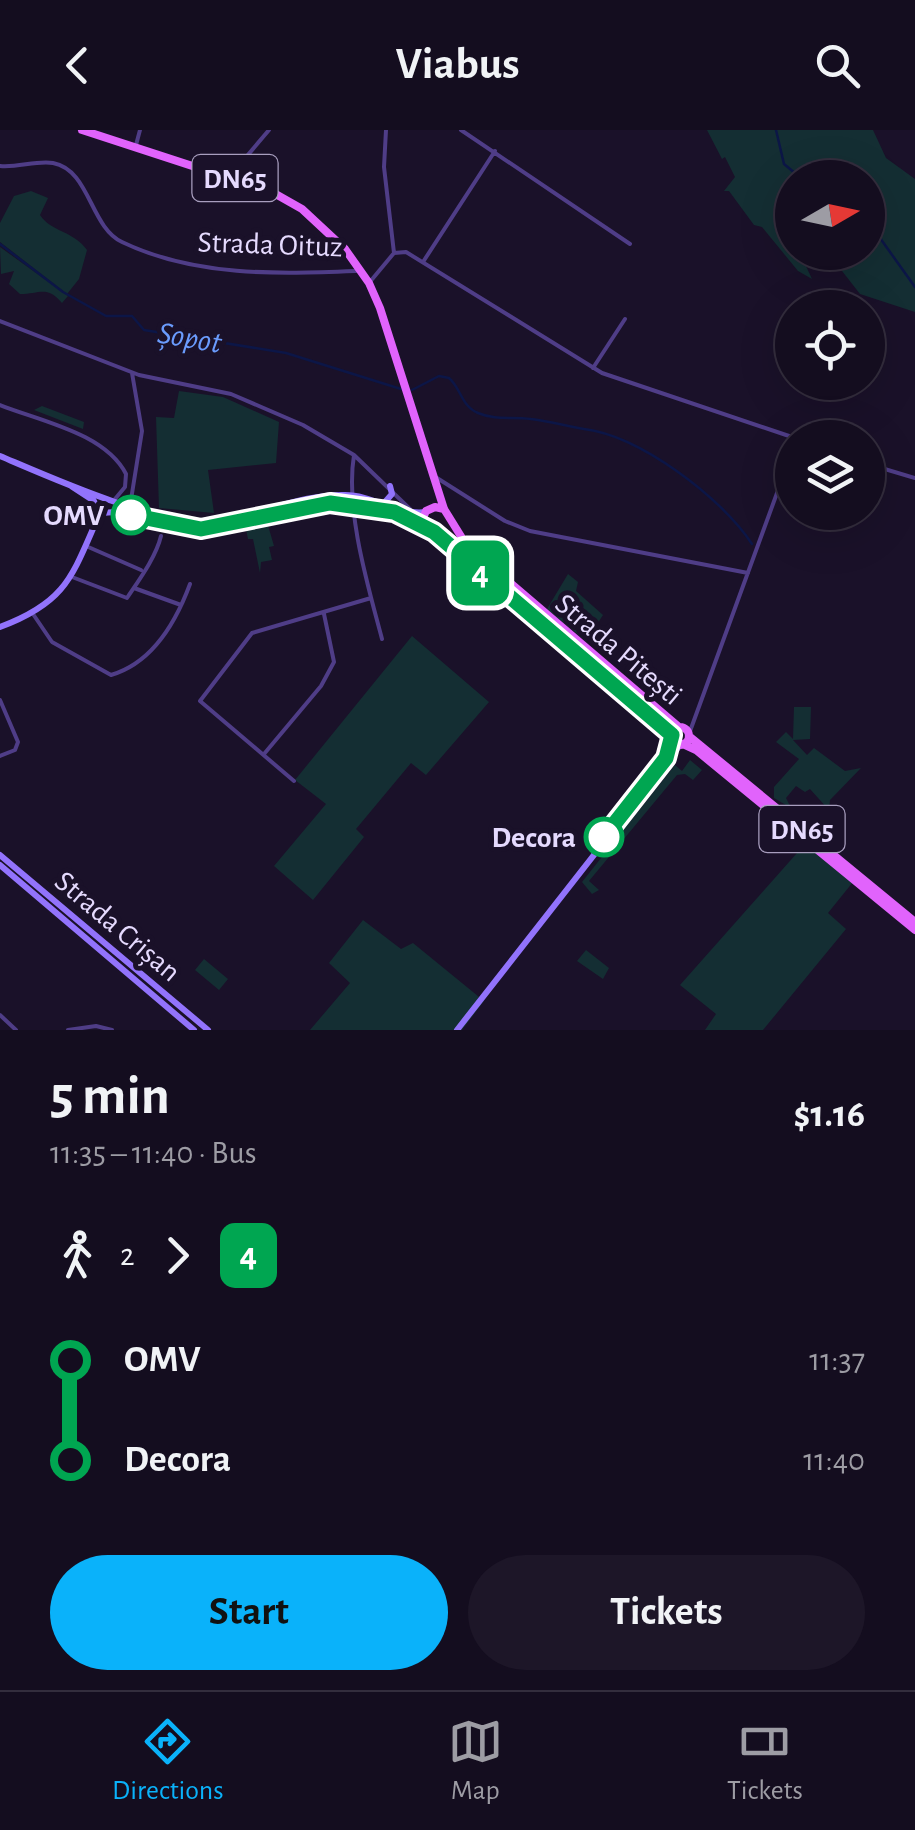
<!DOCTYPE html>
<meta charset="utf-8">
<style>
body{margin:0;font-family:"Alegreya Sans",sans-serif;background:#1d1628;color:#f1f3f6;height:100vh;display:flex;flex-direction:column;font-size:38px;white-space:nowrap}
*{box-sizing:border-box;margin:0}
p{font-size:32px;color:#9d9ca4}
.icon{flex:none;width:55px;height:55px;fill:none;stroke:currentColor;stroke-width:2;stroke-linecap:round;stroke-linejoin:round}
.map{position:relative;height:900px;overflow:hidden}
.drawer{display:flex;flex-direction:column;background:#140d1f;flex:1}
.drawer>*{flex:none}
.badge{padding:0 20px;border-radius:15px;font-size:35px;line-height:65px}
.needle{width:65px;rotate:81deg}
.buttons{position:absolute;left:775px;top:30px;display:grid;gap:20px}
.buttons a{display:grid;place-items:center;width:110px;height:110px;border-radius:50%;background:#140d1f;box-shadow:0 10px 40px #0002,0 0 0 2px #332d3d;font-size:50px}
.map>.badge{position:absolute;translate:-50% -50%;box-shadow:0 0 0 5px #fff}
.legs{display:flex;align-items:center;gap:15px;height:110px;padding:0 50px;font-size:32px}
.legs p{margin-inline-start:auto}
.summary{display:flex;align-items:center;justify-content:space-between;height:170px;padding:0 50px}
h1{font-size:55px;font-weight:700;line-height:75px}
.cta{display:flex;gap:20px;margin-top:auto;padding:20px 50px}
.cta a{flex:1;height:115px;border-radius:60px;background:#0ab2fa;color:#111;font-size:40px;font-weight:700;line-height:115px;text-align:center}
.cta a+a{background:#1d1628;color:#f1f3f6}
ul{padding:0 50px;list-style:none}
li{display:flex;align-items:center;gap:35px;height:100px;font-size:38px}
li i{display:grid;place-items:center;width:15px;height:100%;margin:0 12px;background:currentColor}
li i::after{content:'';width:25px;height:25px;margin:-12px;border:8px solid;border-radius:50%;background:#140d1f}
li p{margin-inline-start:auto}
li:first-child i{background:linear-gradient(#0000 50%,currentColor 0)}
li:last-child i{background:linear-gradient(currentColor 50%,#0000 0)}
header{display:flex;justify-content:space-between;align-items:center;height:130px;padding:0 50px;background:#140d1f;font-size:45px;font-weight:700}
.menu{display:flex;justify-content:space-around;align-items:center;height:140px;border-top:2px solid #332d3d;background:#140d1f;font-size:28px;color:#9d9ca4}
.menu a{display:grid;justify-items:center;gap:5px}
.menu .on{color:#0ab2fa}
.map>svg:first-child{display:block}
</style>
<header><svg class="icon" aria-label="back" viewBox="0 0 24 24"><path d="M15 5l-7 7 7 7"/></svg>Viabus<svg class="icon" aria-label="search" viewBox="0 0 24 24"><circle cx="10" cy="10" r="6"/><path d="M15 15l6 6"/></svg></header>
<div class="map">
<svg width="915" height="900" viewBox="0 0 915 900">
<rect width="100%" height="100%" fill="#1a1129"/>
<path fill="#142e33" d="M707 0H873L886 28 915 49V182L860 164 835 132 833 123 868 122V48H792V122L800 123 812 149 798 141 762 97 754 95 729 61H724L735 47 725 27 722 29Z
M31 61 48 68 40 85C51 102 74 101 87 120L79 149 67 164 0 112V93L14 66Z
M0 117 68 166 62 173C47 155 40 164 20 164L9 154 14 141 1 144Z
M179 261 223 267 279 292 276 333 208 340 214 383 159 378 156 287 174 288Z
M42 276 84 292 83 299 34 280Z
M267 392 274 416 269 417 272 430 261 432 260 443 253 409H248L246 399Z
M568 444 578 452 576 461 603 485 586 511 547 479Z
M412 506 489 572 426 645 411 633 356 699 364 707 313 770 274 736 326 674 295 650Z
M794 577H811L810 609 793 610 807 625 814 618 845 641 861 638 830 670 827 699 838 708 832 719 820 710 821 684 828 679 810 659 805 662 796 656 786 668 791 678 774 668V657L799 629 776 612 786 602 793 609Z
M690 630 702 640 693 650 685 644 677 645 589 751 599 760 592 764 582 752 675 635 682 641Z
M805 714 853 752 828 783 846 799 763 900H705L716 884 680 855Z
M363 790 401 819 413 813 484 871 462 900H310L350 853 329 833Z
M586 820 609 838 603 849 577 831Z
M204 829 228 849 219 860 195 840Z"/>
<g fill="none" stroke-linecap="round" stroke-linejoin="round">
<path stroke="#0c1647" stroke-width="2.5" d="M776 0 784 34 801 48
M868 98 880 108 915 157
M0 114 63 162 106 186H132L144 200 286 223 401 259
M412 260 439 246 449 248C461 258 461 276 478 283 497 291 511 286 531 289 548 291 566 296 584 299 640 306 721 367 752 414"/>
<path stroke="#4f3d87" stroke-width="4" d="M386 0 384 37 394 123
M461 0 630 114
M136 15 140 0
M0 36C17 38 37 30 53 33 90 40 90 97 122 112 195 147 277 144 356 141
M230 46 269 0
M423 132 495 21
M369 153 394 123 406 122 602 243 795 308
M0 191 139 245 231 264 303 295 354 325 411 380
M593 238 625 189
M0 275C40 291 105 303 126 344L125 357 115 369
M354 325C345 380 368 456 382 509
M868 334 915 348
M437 348 505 391 530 401 748 443
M130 376 142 301 132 243
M86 416 141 440
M72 447 127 468C139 450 156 427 161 406
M134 458 181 475
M33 484 52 512 111 545C152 533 176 492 190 454
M0 570 18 612 15 620 0 626
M689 604 792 322
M264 624 321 556 334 532 324 484
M294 651 200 571 252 503 371 468
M0 885 16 900
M68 900 96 896 112 900"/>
<path stroke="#9273fc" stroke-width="6" d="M0 326C52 348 156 395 210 391 256 388 298 364 345 365 373 365 399 386 426 382
M385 372 392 364 390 356
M99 385C116 374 175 399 202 399 225 399 247 391 270 385 334 369 365 371 426 397
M0 497C67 472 72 446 99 385L94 371 71 356
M666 627 672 609
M0 725 208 900
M0 735 194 900
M457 900 680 615"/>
<path stroke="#e163fc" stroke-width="8" d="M82 0 272 62 302 79 345 119 369 153 380 178 444 379 467 416 679 597
M444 379 435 377 426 381 423 388 428 399 671 605
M671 606a9 9 0 1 1 18 0a9 9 0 1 1-18 0Z
M689 606 915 792
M683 614 696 620 915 800"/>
</g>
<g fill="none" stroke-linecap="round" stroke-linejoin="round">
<defs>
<path id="line-1" d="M131 385 201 399 330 373 394 382 434 402 672 605 666 628 604 707"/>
</defs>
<use href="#line-1" stroke="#fff" stroke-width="22"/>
<use href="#line-1" stroke="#00a651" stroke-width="15"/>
</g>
<g fill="#fff" stroke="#00a651" stroke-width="5">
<circle cx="131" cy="385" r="18"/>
<circle cx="604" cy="707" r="18"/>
</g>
<g text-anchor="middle" stroke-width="10" stroke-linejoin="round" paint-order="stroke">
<g fill="#1a1129" stroke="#a89ebe" stroke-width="2.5">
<rect x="192.5" y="25" width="85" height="46" rx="8"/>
<rect x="759.5" y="676" width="85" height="46" rx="8"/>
</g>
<g font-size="28" font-weight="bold" fill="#e5dafe">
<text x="235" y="58">DN65</text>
<text x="802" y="709">DN65</text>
</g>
<g font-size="30" fill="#e5dafe" stroke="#1a1129">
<text transform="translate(270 114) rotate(2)" y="10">Strada Oituz</text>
<text transform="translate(619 519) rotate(40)" y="10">Strada Pitești</text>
<text transform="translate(118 796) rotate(40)" y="10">Strada Crișan</text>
</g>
<g font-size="30" font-weight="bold" fill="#e5dafe" stroke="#1a1129" text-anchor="end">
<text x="104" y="395">OMV</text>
<text x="576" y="717">Decora</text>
</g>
<g font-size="32" font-style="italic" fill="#6a9bfc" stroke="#1a1129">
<text transform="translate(190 207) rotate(10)" y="11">Șopot</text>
</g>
</g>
</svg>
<div class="buttons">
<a><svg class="needle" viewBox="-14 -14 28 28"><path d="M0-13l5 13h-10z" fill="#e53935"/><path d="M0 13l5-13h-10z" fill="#9d9ca4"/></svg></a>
<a><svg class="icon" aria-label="locate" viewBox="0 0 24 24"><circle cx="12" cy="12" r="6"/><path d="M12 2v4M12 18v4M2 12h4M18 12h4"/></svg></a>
<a><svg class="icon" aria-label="layers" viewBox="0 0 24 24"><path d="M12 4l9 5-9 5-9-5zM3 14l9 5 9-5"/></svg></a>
</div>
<b class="badge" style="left:480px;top:443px;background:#00a651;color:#fff">4</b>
</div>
<section class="drawer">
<div class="summary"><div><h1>5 min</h1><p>11:35 – 11:40 · Bus</p></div><b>$1.16</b></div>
<div class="legs"><svg class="icon" aria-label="walk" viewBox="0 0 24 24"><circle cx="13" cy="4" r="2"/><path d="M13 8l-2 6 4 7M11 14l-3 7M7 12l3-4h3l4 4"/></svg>2<svg class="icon" aria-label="forward" viewBox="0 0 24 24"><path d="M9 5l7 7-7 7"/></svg><b class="badge" style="background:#00a651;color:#fff">4</b></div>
<ul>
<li><i style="color:#00a651"></i><b>OMV</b><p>11:37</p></li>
<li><i style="color:#00a651"></i><b>Decora</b><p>11:40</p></li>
</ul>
<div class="cta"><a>Start</a><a>Tickets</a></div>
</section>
<nav class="menu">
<a class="on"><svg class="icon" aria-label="directions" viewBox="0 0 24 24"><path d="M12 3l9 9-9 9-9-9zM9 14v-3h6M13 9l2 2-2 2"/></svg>Directions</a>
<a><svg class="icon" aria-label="map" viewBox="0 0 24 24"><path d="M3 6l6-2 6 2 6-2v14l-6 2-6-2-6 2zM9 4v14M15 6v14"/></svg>Map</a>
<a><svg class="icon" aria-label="tickets" viewBox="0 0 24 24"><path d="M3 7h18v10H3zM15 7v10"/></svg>Tickets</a>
</nav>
